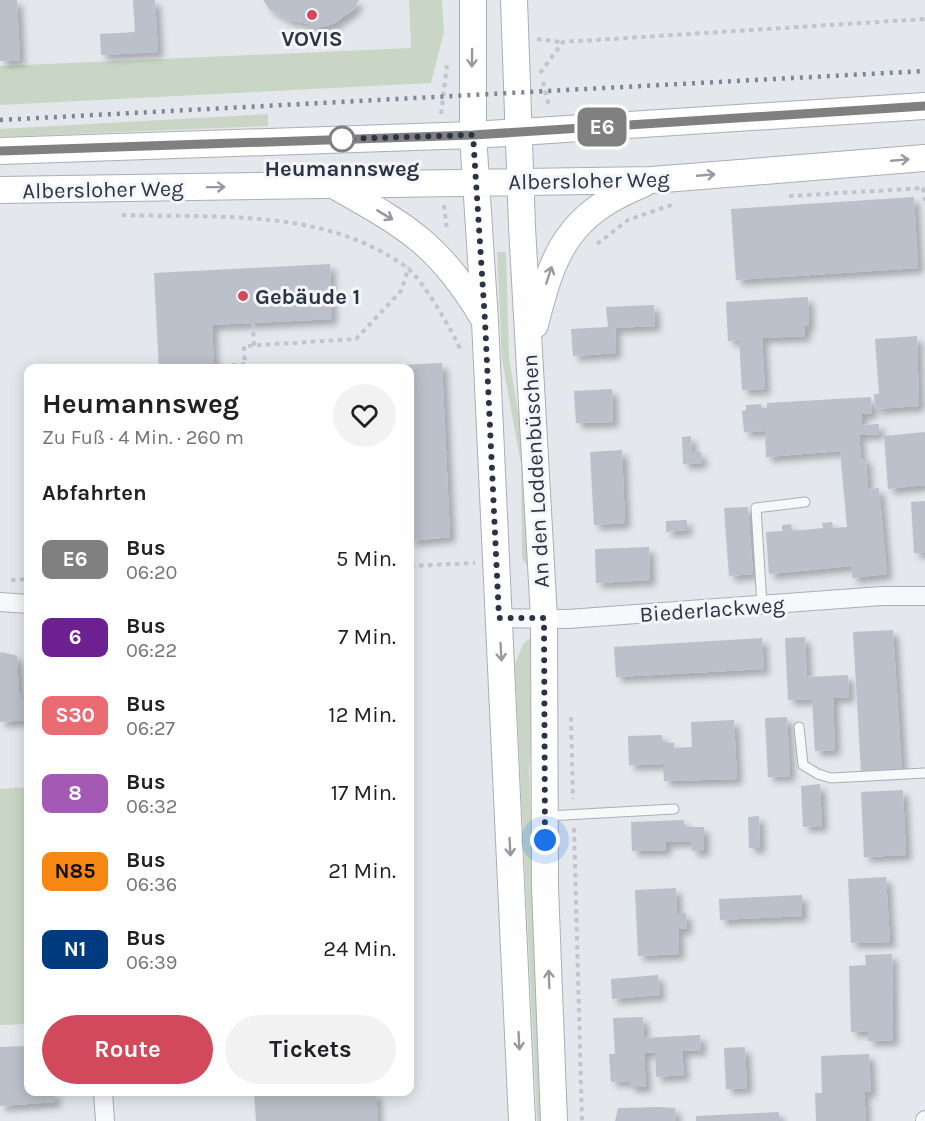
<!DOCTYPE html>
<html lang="de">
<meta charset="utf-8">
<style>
body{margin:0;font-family:Karla,sans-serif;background:#f2f2f2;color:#202124;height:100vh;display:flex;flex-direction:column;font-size:22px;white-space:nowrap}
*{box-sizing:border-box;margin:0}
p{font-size:20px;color:#757577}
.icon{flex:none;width:33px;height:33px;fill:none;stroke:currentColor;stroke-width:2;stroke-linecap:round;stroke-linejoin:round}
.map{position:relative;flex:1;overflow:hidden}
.panel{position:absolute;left:24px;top:364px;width:390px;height:732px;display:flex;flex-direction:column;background:#fff;border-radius:12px;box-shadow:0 3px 15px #0003}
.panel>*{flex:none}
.badge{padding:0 12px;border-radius:9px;font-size:21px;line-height:39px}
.you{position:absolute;width:30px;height:30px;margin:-15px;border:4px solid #fff;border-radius:50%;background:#1a73e8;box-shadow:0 0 0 9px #1a73e833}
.map>.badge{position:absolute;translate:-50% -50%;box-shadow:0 0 0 3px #fff}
h2{padding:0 18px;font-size:22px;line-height:54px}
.round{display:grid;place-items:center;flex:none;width:63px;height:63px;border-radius:32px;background:#f2f2f2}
.summary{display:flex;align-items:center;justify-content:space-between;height:102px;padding:0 18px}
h1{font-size:28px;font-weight:700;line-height:45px}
.cta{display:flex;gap:12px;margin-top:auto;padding:12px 18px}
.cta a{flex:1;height:69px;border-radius:36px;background:#d1495b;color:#fff;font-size:24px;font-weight:700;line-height:69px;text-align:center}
.cta a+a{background:#f2f2f2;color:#202124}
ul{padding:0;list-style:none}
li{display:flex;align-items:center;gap:18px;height:78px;padding:0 18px}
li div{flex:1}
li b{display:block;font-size:22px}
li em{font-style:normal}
li .badge{min-width:66px;font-weight:700;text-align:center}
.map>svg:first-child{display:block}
</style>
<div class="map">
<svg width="925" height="1121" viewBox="0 0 925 1121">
<defs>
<filter id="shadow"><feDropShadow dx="5.5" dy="5.5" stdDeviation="3" flood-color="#0004"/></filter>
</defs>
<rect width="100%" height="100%" fill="#e4e7ec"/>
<path fill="#c9d6c5" d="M409 0H442L444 32 431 83 0 105V66L411 48Z
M268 114V126L0 137V129Z
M497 252H506L509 358 527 464 528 566 522 559 521 464 502 360Z
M530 638 534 728 529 768 545 1121H537L515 664 523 644Z
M28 787V1024L0 1025V789Z"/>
<path fill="#bbc0ca" filter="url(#shadow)" d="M0 0H17L20 60 0 61Z
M133 0H155L158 52 101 55 100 34 135 32Z
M263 0H359L353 10 333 24 309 30V24L288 20 269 9Z
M914 197 918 268 736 280 731 209Z
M330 264 332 319 212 325 214 369H159L154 273Z
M808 297 809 326H805V336L762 338 765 389 742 390 739 340 728 341 726 302Z
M654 305 655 326 615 328 616 353 573 356 571 329 608 327 606 307Z
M917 336 919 406 875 409 874 394H879L875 339Z
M442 363 450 537 410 541V369L362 367Z
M612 389 613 422 576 423 574 391Z
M871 397 872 413 861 414 862 425 879 424V434L859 435 861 458H866L868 489 879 488 887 574 852 578 851 566 769 574 766 532 782 531V525L791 524 792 531 823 528 822 523 832 522 833 528 847 527 840 451 766 457 765 431 744 432 742 411 746 410V405L761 404 762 408H767V403Z
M925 432V485L888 489 884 436Z
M691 436 692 452H701L702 463 683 464 682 437Z
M622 450 625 523 594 525 590 452Z
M925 501V553H914L911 502Z
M748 507 753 574 729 576 724 508Z
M687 520V530L666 532V521Z
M649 547 650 580 596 583 595 549Z
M893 630 902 770 861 772 853 632Z
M805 637 807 677 848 675 849 697 833 698 835 750 815 751 812 699 788 700 785 638Z
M762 638 764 669 616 677 614 647Z
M2 652 17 656 19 694 21 693V699H26L27 720 0 722V653Z
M787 717 790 776 768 777 765 718Z
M734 720 737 779 664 781 663 764 629 765 628 736 662 735V743H674V748L692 747 691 722Z
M820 784 822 826 803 827 801 786Z
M903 790 906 855 864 857 861 792Z
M759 816 760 848H749L748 817Z
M684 820V827H704V851H692L691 841 665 842 666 850 632 851 631 822Z
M886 877 890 942 851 943 848 879Z
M676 888 677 913H686L687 929H678L679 954 638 956 635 890Z
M802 895V916L720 920 719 899Z
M892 954 893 1040 868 1041V1031L851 1032 849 966 866 965 865 955Z
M658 975 660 995 612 999 611 979Z
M643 1017 644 1038 700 1035 701 1050 682 1051 684 1075 656 1077 655 1052 644 1053 646 1087H629V1081L611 1082 609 1054H615L613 1018Z
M28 1046V1092H55V1102L0 1106V1047Z
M745 1047 747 1088 726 1089 724 1048Z
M869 1054 871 1092H864L866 1121H816L815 1093H822L821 1056Z
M254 1092H376L378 1121H256Z
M659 1107 675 1108 676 1121H615L618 1108Z
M779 1112V1121H696V1116Z"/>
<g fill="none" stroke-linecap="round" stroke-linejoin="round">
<defs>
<path id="lane" d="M762 605 756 508 805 502
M799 727 803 765 818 774 831 778 925 773
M547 816 674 809"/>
<path id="street" d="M0 602 28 604
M499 618 568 619 882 596H925
M103 1092 105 1121
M925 1121V1120"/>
<path id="secondary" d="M473 0V135L485 321 522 1121
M514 0 522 227 544 618 545 887 554 1121
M0 151 473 135 925 106
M335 186C406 226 439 244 482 316
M0 190 652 180 925 158
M535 325C553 251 569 214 643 184"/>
</defs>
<use href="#lane" stroke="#a9aeb7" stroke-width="11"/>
<use href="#street" stroke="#a9aeb7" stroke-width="20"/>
<use href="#secondary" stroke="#a9aeb7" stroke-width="28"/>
<path stroke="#c2c5cb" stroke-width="4" stroke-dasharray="4.5 4.5" stroke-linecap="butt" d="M537 39 562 42
M540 73 563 42 925 19
M543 82 549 107
M441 114 447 65
M923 188 925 201
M789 196 925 188
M444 205 447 230
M122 215C218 218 325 208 406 267 422 278 453 332 461 351
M597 244 628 220 674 204
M253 323 254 346
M214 367 245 364
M245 369 244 346 356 339 401 291 409 267
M410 566 475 563
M11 580 28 579
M571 717 573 799
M574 828 582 1121"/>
<use href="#lane" stroke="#f7f8fa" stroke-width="9"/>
<use href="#street" stroke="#f7f8fa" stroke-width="18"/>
<use href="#secondary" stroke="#fff" stroke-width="26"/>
<path stroke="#7d8696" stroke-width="4.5" stroke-dasharray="3 6" stroke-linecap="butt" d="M0 120 925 71"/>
</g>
<defs><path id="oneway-shaft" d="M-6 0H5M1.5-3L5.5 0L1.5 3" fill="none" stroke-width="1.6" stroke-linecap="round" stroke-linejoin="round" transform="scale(1.5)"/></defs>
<g stroke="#959aa2">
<use href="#oneway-shaft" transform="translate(472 58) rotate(91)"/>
<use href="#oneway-shaft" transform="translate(900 160) rotate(-5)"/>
<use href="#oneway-shaft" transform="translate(706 175) rotate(-5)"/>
<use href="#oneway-shaft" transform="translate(216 187) rotate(-1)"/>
<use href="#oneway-shaft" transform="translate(385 215) rotate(31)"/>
<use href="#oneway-shaft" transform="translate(549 275) rotate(-72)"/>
<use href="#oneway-shaft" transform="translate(501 652) rotate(87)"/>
<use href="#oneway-shaft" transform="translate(510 847) rotate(87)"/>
<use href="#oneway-shaft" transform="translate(549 979) rotate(-92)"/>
<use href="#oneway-shaft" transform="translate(519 1041) rotate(87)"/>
</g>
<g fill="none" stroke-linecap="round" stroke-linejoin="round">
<defs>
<path id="line" d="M0 151 473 135 925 106"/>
</defs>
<use href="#line" stroke="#fff" stroke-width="14"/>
<use href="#line" stroke="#808080" stroke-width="9"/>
<path stroke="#2b3445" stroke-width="6" stroke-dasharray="0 10.8" d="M342 139 473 135 485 321 499 618H544L545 840"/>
</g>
<g fill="#d1495b" stroke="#f4f6f9" stroke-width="2">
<circle cx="312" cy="15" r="6"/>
<circle cx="243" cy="296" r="6"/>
</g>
<circle fill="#fff" stroke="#808080" stroke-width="3" cx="342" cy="139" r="12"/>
<g text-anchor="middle" stroke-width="6" stroke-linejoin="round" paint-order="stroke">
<g font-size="22" font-weight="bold" fill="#2b3445" stroke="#f4f6f9">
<text x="312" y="46">VOVIS</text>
<text x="255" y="304" text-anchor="start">Gebäude 1</text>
</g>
<g font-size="22" font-weight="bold" fill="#2b3445" stroke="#f4f6f9">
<text x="342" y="176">Heumannsweg</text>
</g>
<g font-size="22" fill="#2b3445" stroke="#f4f6f9">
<text transform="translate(589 180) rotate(-1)" y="8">Albersloher Weg</text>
<text transform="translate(103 189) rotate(-1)" y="8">Albersloher Weg</text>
<text transform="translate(535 471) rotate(-93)" y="8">An den Loddenbüschen</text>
<text transform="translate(712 609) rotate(-4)" y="8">Biederlackweg</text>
</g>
</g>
</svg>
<div class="you" style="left:545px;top:840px"></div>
<b class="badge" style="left:602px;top:127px;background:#808080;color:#fff">E6</b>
<section class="panel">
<div class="summary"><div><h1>Heumannsweg</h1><p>Zu Fuß · 4 Min. · 260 m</p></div><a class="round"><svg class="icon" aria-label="heart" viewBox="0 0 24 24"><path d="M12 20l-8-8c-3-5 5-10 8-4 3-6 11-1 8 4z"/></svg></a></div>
<h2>Abfahrten</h2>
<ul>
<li><span class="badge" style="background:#808080;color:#fff">E6</span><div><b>Bus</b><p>06:20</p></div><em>5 Min.</em></li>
<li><span class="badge" style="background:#6d2190;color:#fff">6</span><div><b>Bus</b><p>06:22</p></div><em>7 Min.</em></li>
<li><span class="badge" style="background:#ea6c72;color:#fff">S30</span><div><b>Bus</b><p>06:27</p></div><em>12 Min.</em></li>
<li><span class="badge" style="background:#a25ab4;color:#fff">8</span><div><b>Bus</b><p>06:32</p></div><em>17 Min.</em></li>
<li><span class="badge" style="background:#f68712;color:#111">N85</span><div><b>Bus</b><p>06:36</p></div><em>21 Min.</em></li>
<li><span class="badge" style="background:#003b80;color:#fff">N1</span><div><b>Bus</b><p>06:39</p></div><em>24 Min.</em></li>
</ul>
<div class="cta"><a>Route</a><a>Tickets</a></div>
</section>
</div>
